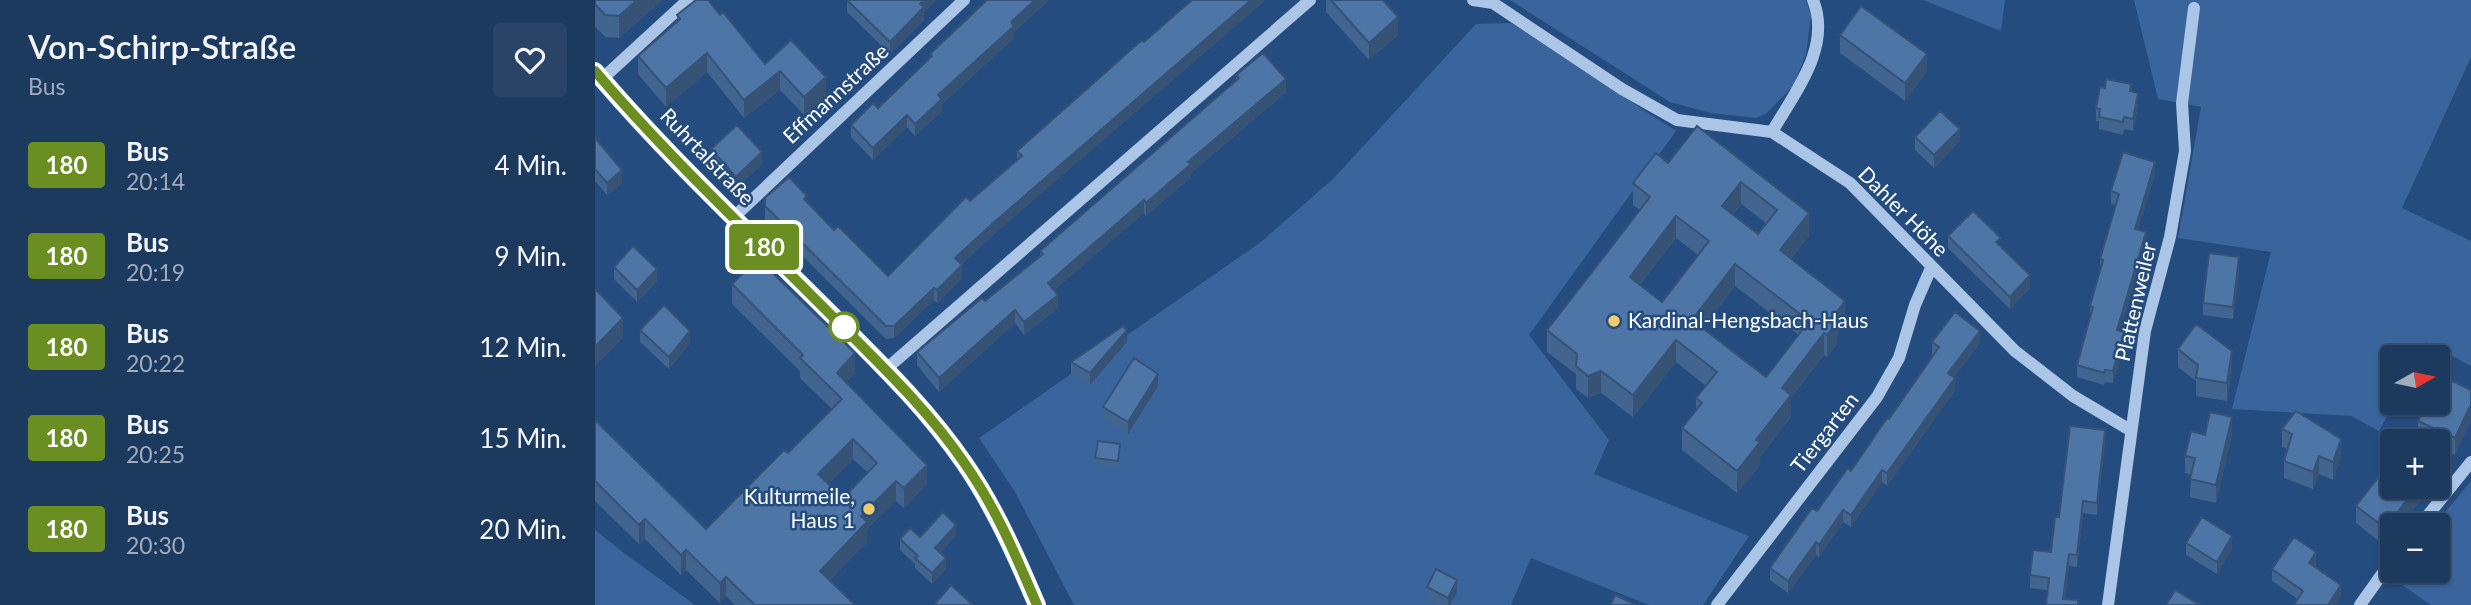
<!DOCTYPE html>
<html lang="de">
<meta charset="utf-8">
<style>
body{margin:0;font-family:Lato,sans-serif;background:#294467;color:#f1f3f6;height:100vh;display:flex;flex-direction:column;font-size:26px;white-space:nowrap}
*{box-sizing:border-box;margin:0}
p{font-size:23px;color:#a0acbc}
.icon{flex:none;width:38px;height:38px;fill:none;stroke:currentColor;stroke-width:2;stroke-linecap:round;stroke-linejoin:round}
.map{position:relative;flex:1;overflow:hidden}
.panel{display:flex;flex-direction:column;background:#1c395e;width:595px}
.panel>*{flex:none}
.badge{padding:0 14px;border-radius:5px;font-size:24px;line-height:46px}
.needle{width:46px;rotate:81deg}
.fabs{position:absolute;left:1785px;top:345px;display:grid;gap:14px}
.fabs a{display:grid;place-items:center;width:70px;height:70px;border-radius:7px;background:#1c395e;box-shadow:0 2px 5px #0004,0 0 0 2px #3a5373;font-size:35px}
.map>.badge{position:absolute;translate:-50% -50%;box-shadow:0 0 0 4px #fff}
.round{display:grid;place-items:center;flex:none;width:74px;height:74px;border-radius:7px;background:#294467}
.summary{display:flex;align-items:center;justify-content:space-between;height:119px;padding:0 28px}
h1{font-size:33px;font-weight:600;line-height:52px}
ul{padding:0;list-style:none}
li{display:flex;align-items:center;gap:21px;height:91px;padding:0 28px}
li div{flex:1}
li b{display:block;font-size:26px}
li em{font-style:normal}
li .badge{min-width:77px;font-weight:700;text-align:center}
main{display:flex;flex:1;min-height:0}
.map>svg:first-child{display:block}
</style>
<main>
<section class="panel">
<div class="summary"><div><h1>Von-Schirp-Straße</h1><p>Bus</p></div><a class="round"><svg class="icon" aria-label="heart" viewBox="0 0 24 24"><path d="M12 20l-8-8c-3-5 5-10 8-4 3-6 11-1 8 4z"/></svg></a></div>
<ul>
<li><span class="badge" style="background:#6b8e23;color:#fff">180</span><div><b>Bus</b><p>20:14</p></div><em>4 Min.</em></li>
<li><span class="badge" style="background:#6b8e23;color:#fff">180</span><div><b>Bus</b><p>20:19</p></div><em>9 Min.</em></li>
<li><span class="badge" style="background:#6b8e23;color:#fff">180</span><div><b>Bus</b><p>20:22</p></div><em>12 Min.</em></li>
<li><span class="badge" style="background:#6b8e23;color:#fff">180</span><div><b>Bus</b><p>20:25</p></div><em>15 Min.</em></li>
<li><span class="badge" style="background:#6b8e23;color:#fff">180</span><div><b>Bus</b><p>20:30</p></div><em>20 Min.</em></li>
</ul>
</section>
<div class="map">
<svg width="1876" height="605" viewBox="0 0 1876 605">
<rect width="100%" height="100%" fill="#254c7e"/>
<path fill="#39659c" d="M915 0H1211L1216 15 1211 54 1199 85 1172 113 1161 118 1116 113 1075 102Z
M1328 0H1410L1406 31Z
M1539 0H1876V57L1807 208 1876 241V366L1831 342 1822 357H1797L1799 403 1784 431 1756 416 1637 409 1676 252 1583 238 1606 107 1563 99Z
M916 23 1081 131 934 335 1014 440 999 474 1154 536 1108 605H1054L936 558 916 605H479L420 492 384 438 666 242 739 178 881 24Z
M1876 481V605H1836L1797 578 1803 571 1843 570V525H1840Z
M0 530 29 553 100 605H0Z"/>
<g fill="none" stroke-linecap="round" stroke-linejoin="round">
<path stroke="#abc5e6" stroke-width="12" d="M878 0 898 3 1027 89 1082 120 1177 132 1255 183 1420 351 1478 396 1535 430
M7 79 93 0
M1177 132C1200 92 1237 47 1218 0
M139 217 369 0
M290 370 715 0
M1825 525 1876 462
M1122 605 1282 397 1304 358 1320 305 1336 268
M1513 605 1550 331 1575 237 1590 151 1587 103 1599 8
M1765 605 1797 560"/>
<path stroke="#ebf2fd" stroke-width="18" d="M0 71C74 158 159 237 240 318 286 364 333 410 370 464 400 508 421 556 442 605"/>
</g>
<path fill="#426590" fill-rule="evenodd" d="M0 0H67L24 38 10 37 0 26Z
M252 0H341L329 12V20L295 54 252 12Z
M392 0H454L419 32V38L347 104V111L320 136 312 127 278 160 256 137V125L283 108 335 58V54Z
M731 0H788L803 35 774 60 731 12Z
M82 15H125L170 64 196 40 231 95 209 115 185 90 149 118 112 72 71 107 43 74V56L82 21Z
M1245 35 1332 71 1310 101 1245 53Z
M547 40 396 237 366 265 367 278 342 303 339 300 299 338 291 339 170 219V198L212 201 239 230 293 276 422 160V151Z
M641 75 691 92 596 173V177L551 216 549 213 459 290 463 308 429 335 420 323 344 392 322 365V352L390 301 445 257V251L641 80Z
M1536 91 1543 105 1538 131 1529 129 1528 135 1504 129V121H1501V108Z
M1102 126 1214 236 1196 259 1250 323 1242 334V344L1232 357 1229 355 1196 398V417L1165 457V465L1142 493 1087 450V428L1101 410V398L1111 386 1081 362 1038 417 1006 393 993 398 981 389V374L952 352V330L1045 210 1038 205V183L1073 163ZM1146 204 1171 223 1163 234 1138 214ZM1081 238 1103 255 1067 302 1045 285ZM1140 286 1204 335 1171 377 1108 328Z
M1320 137 1365 141 1339 168 1320 150Z
M0 138 27 183 12 195 0 181Z
M116 149 167 164 141 189 116 162Z
M1560 174 1543 230 1551 244 1525 331 1529 344 1518 383 1510 382 1509 385 1482 377V365L1495 318V306L1505 271V259L1521 205 1516 204V191Z
M1353 236 1406 247 1435 288 1415 309 1353 248Z
M19 267 62 281 42 302 19 279Z
M1644 269 1638 319 1608 315V303Z
M137 284 260 373 251 382 332 484 309 508 301 501 272 529V542L235 580 260 605H140L131 596 125 603 91 570 86 575 50 539 44 544 0 501V420L111 529 193 453 237 409 205 378V371L137 304ZM258 459 273 473 248 498 233 484Z
M45 330 95 343 74 369 45 342Z
M532 342 495 385 476 374V362Z
M1337 342 1385 343 1359 377 1360 390 1292 486 1287 482 1256 527 1248 522 1224 557 1221 555 1193 593 1175 580V568L1256 471 1294 419 1338 355 1337 354Z
M1583 349 1637 369 1632 401 1601 396V381L1583 367Z
M563 386 533 434 508 419V407Z
M1876 390 1860 455 1843 447V441H1829L1823 438V421L1843 402Z
M1475 426 1510 430V442L1502 515 1488 513 1482 567 1474 566 1470 599 1483 600V605H1451L1452 590 1435 588V575L1438 550 1456 552 1460 517H1464Z
M1687 429 1746 457 1738 480 1724 474 1718 489 1689 478V461L1693 449 1687 447Z
M1637 434 1621 503 1595 497 1596 475 1590 473V456L1610 435Z
M525 450 523 468 500 465V458Z
M1834 486V490L1806 525H1797V536L1790 546 1761 523V506Z
M361 535 345 553 351 569 337 584 320 568V564L305 550V539L325 537Z
M1591 543 1637 548 1622 574 1591 555Z
M1721 564 1720 567 1746 597 1703 599 1677 581V569Z
M832 587 862 592 855 605H843L832 600Z"/>
<path fill="#365375" d="M42 0H67L24 38V16Z
M329 0H341L329 12V20L295 54V42Z
M440 0H454L419 32V38L347 104V111L320 136V124L343 95 416 22Z
M656 0H671L396 237 360 271V258L396 225Z
M803 17V35L774 60V43Z
M112 53V72L71 107V88Z
M1332 54V71L1310 101V83Z
M185 71V90L149 118V100Z
M231 77V95L209 115V97Z
M691 79V92L596 173V177L551 216V203L593 162Z
M1543 93V105L1538 131V119Z
M312 115V127L278 160V148Z
M1365 129V141L1339 168V155Z
M167 152V164L141 189V177Z
M1560 162V174L1540 241V229Z
M27 170V183L12 195V183Z
M1146 182V204L1127 228V206Z
M549 200V213L453 296V283Z
M1214 213V236L1185 273V250Z
M1081 216V238L1035 299V277Z
M1551 232V244L1522 342V330Z
M1644 257V269L1638 319V307Z
M1140 264V286L1097 342V320Z
M367 265V278L342 303V290Z
M62 269V281L42 302V290Z
M1435 275V288L1415 309V297Z
M339 288V300L299 338V326Z
M463 295V308L429 335V322Z
M1250 301V323L1242 334V344L1232 357V335L1237 318Z
M420 310V323L344 392V378Z
M28 318V338L0 367V347Z
M532 330V342L495 385V373Z
M95 331V343L74 369V357Z
M1385 331V343L1353 385V373Z
M1529 332V344L1518 383V371Z
M1229 333V355L1196 398V417L1165 457V465L1142 493V471L1161 440 1187 388Z
M1081 340V362L1038 417V395Z
M1637 351V369L1632 401V383Z
M260 353V373L242 392V373Z
M1006 371V393L993 398V376Z
M563 374V386L533 434V422Z
M1360 378V390L1292 486V473Z
M1876 404V421L1860 455V438Z
M1637 417V434L1621 503V485Z
M1510 430V442L1502 515V503Z
M258 439V459L223 494V474Z
M1746 439V457L1738 480V462Z
M1724 456V474L1718 489V472Z
M332 465V484L309 508V488Z
M1287 470V482L1256 527V515Z
M301 481V501L272 529V542L225 590V571L266 516Z
M1823 486H1834V490L1806 525H1797V536L1790 546V528Z
M1488 501V513L1482 567V555Z
M1248 510V522L1224 557V545Z
M50 519V539L44 544V525Z
M361 525V535L340 558V548Z
M1637 536V548L1622 574V562Z
M1221 542V555L1193 593V581Z
M91 550V570L86 575V555Z
M1721 552V564L1714 575V563Z
M1474 554V566L1469 605 1468 599Z
M351 558V569L337 584V573Z
M131 577V596L125 603V583Z
M862 580V592L855 605H853V598Z
M1746 585V597L1741 605H1733Z"/>
<path fill="#4d76a7" stroke="#365375" stroke-width="2" fill-rule="evenodd" d="M0 0H42L24 16 10 15 0 4Z
M101 0H113L125 15 128 12 170 64 196 40 231 77 209 97 185 71 149 100 112 53 71 88 43 56 85 19 82 15Z
M252 0H329L325 4 329 7 295 42Z
M392 0H440L416 22 419 26 343 95 347 99 320 124 312 115 278 148 256 125 278 103 283 108 337 56 335 54Z
M597 0H656L396 225 360 258 367 265 342 290 339 288 299 326H291L170 206V198L194 177 212 196 209 199 239 230 243 226 293 276 371 197 375 201 427 156 422 151 547 40 549 42Z
M736 0H788L803 17 774 43Z
M1266 6 1332 54 1310 83 1245 35Z
M668 53 691 79 593 162 596 164 551 203 549 200 453 283 463 295 429 322 420 310 344 378 322 352 387 298 390 301 448 254 445 251 644 78 641 75Z
M1511 79 1536 84 1535 91 1543 93 1538 119 1529 117 1528 122 1504 117 1505 109 1501 108 1505 87 1510 88Z
M1345 111 1365 129 1339 155 1320 137Z
M142 125 167 152 141 177 116 149Z
M1102 126 1214 213 1185 250 1250 301 1237 318 1242 322 1232 335 1229 333 1187 388 1196 395 1161 440 1165 442 1142 471 1087 428 1107 403 1101 398 1122 372 1081 340 1038 395 1006 371 993 376 981 366 982 354 952 330 1055 197 1038 183 1061 153 1073 163ZM1146 182 1182 210 1163 234 1127 206ZM1081 216 1114 241 1067 302 1035 277ZM1140 264 1214 321 1171 377 1097 320Z
M0 138 27 170 12 183 0 169Z
M1528 152 1560 162 1540 229 1551 232 1522 330 1529 332 1518 371 1510 370 1509 373 1482 365 1498 307 1495 306 1508 260 1505 259 1524 194 1516 191Z
M1378 211 1406 238 1401 242 1435 275 1415 297 1353 236Z
M38 246 62 269 42 290 19 267Z
M1614 253 1644 257 1638 307 1608 303Z
M163 259 260 353 242 373 332 465 309 488 301 481 266 516 272 522 225 571 260 605H160L131 577 125 583 91 550 86 555 50 519 44 525 0 481V420L111 529 189 450 193 453 247 399 205 358 208 355 137 284ZM258 439 282 463 248 498 223 474Z
M0 289 28 318 0 347Z
M69 305 95 331 74 357 45 330Z
M1360 312 1385 331 1353 373 1360 378 1292 473 1287 470 1256 515 1248 510 1224 545 1221 542 1193 581 1175 568 1217 508 1222 511 1253 468 1256 471 1292 418 1294 419 1344 347 1337 342Z
M1601 324 1637 351 1632 383 1601 378 1603 365 1583 349Z
M528 326 532 330 495 373 476 362Z
M539 358 563 374 533 422 508 407Z
M1849 377 1876 390V404L1860 438 1823 421 1832 402H1843V389Z
M1701 411 1746 439 1738 462 1724 456 1718 472 1689 461 1697 434 1687 429Z
M1615 412 1637 417 1621 485 1595 479 1600 458 1590 456 1596 431 1610 435Z
M1475 426 1510 430 1502 503 1488 501 1482 555 1474 554 1468 599 1483 600V605H1451L1454 578 1435 575 1438 550 1456 552 1460 517H1464Z
M503 441 525 444 523 461 500 458Z
M1797 460V486H1823L1790 528 1761 506Z
M348 512 361 525 340 548 351 558 337 573 320 558 323 556 305 539 315 528 325 537Z
M1607 517 1637 536 1622 562 1591 543Z
M1699 537 1721 552 1714 563 1746 585 1733 605H1699L1708 591 1677 569Z
M841 569 862 580 853 598 832 587Z
M356 585 378 605H339Z
M1580 590 1605 605H1571Z
M1020 595 1041 605H1016Z"/>
<g fill="none" stroke-linecap="round" stroke-linejoin="round">
<defs>
<path id="line" d="M0 71C75 159 161 239 243 322 288 367 334 411 370 464 401 508 421 556 442 605"/>
</defs>
<use href="#line" stroke="#fff" stroke-width="16"/>
<use href="#line" stroke="#6b8e23" stroke-width="10"/>
</g>
<g fill="#efca6f" stroke="#254c7e" stroke-width="2.5">
<circle cx="1019" cy="321" r="7"/>
<circle cx="274" cy="509" r="7"/>
</g>
<circle fill="#fff" stroke="#6b8e23" stroke-width="3.5" cx="249" cy="327" r="14"/>
<g text-anchor="middle" stroke-width="5" stroke-linejoin="round" paint-order="stroke">
<g font-size="21" fill="#fff" stroke="#254c7e">
<text transform="translate(241 94) rotate(-43)" y="7">Effmannstraße</text>
<text transform="translate(112 157) rotate(46)" y="7">Ruhrtalstraße</text>
<text transform="translate(1308 212) rotate(45)" y="7">Dahler Höhe</text>
<text transform="translate(1541 302) rotate(-77)" y="7">Plattenweiler</text>
<text transform="translate(1230 433) rotate(-52)" y="7">Tiergarten</text>
</g>
<g font-size="21" fill="#fff" stroke="#254c7e" text-anchor="start">
<text x="1033" y="328">Kardinal-Hengsbach-Haus</text>
<text x="260" y="504" text-anchor="end">Kulturmeile,<tspan x="260" dy="24">Haus 1</tspan></text>
</g>
</g>
</svg>
<div class="fabs">
<a><svg class="needle" viewBox="-14 -14 28 28"><path d="M0-13l5 13h-10z" fill="#e53935"/><path d="M0 13l5-13h-10z" fill="#a0acbc"/></svg></a>
<a>+</a>
<a>−</a>
</div>
<b class="badge" style="left:169px;top:247px;background:#6b8e23;color:#fff">180</b>
</div>
</main>
